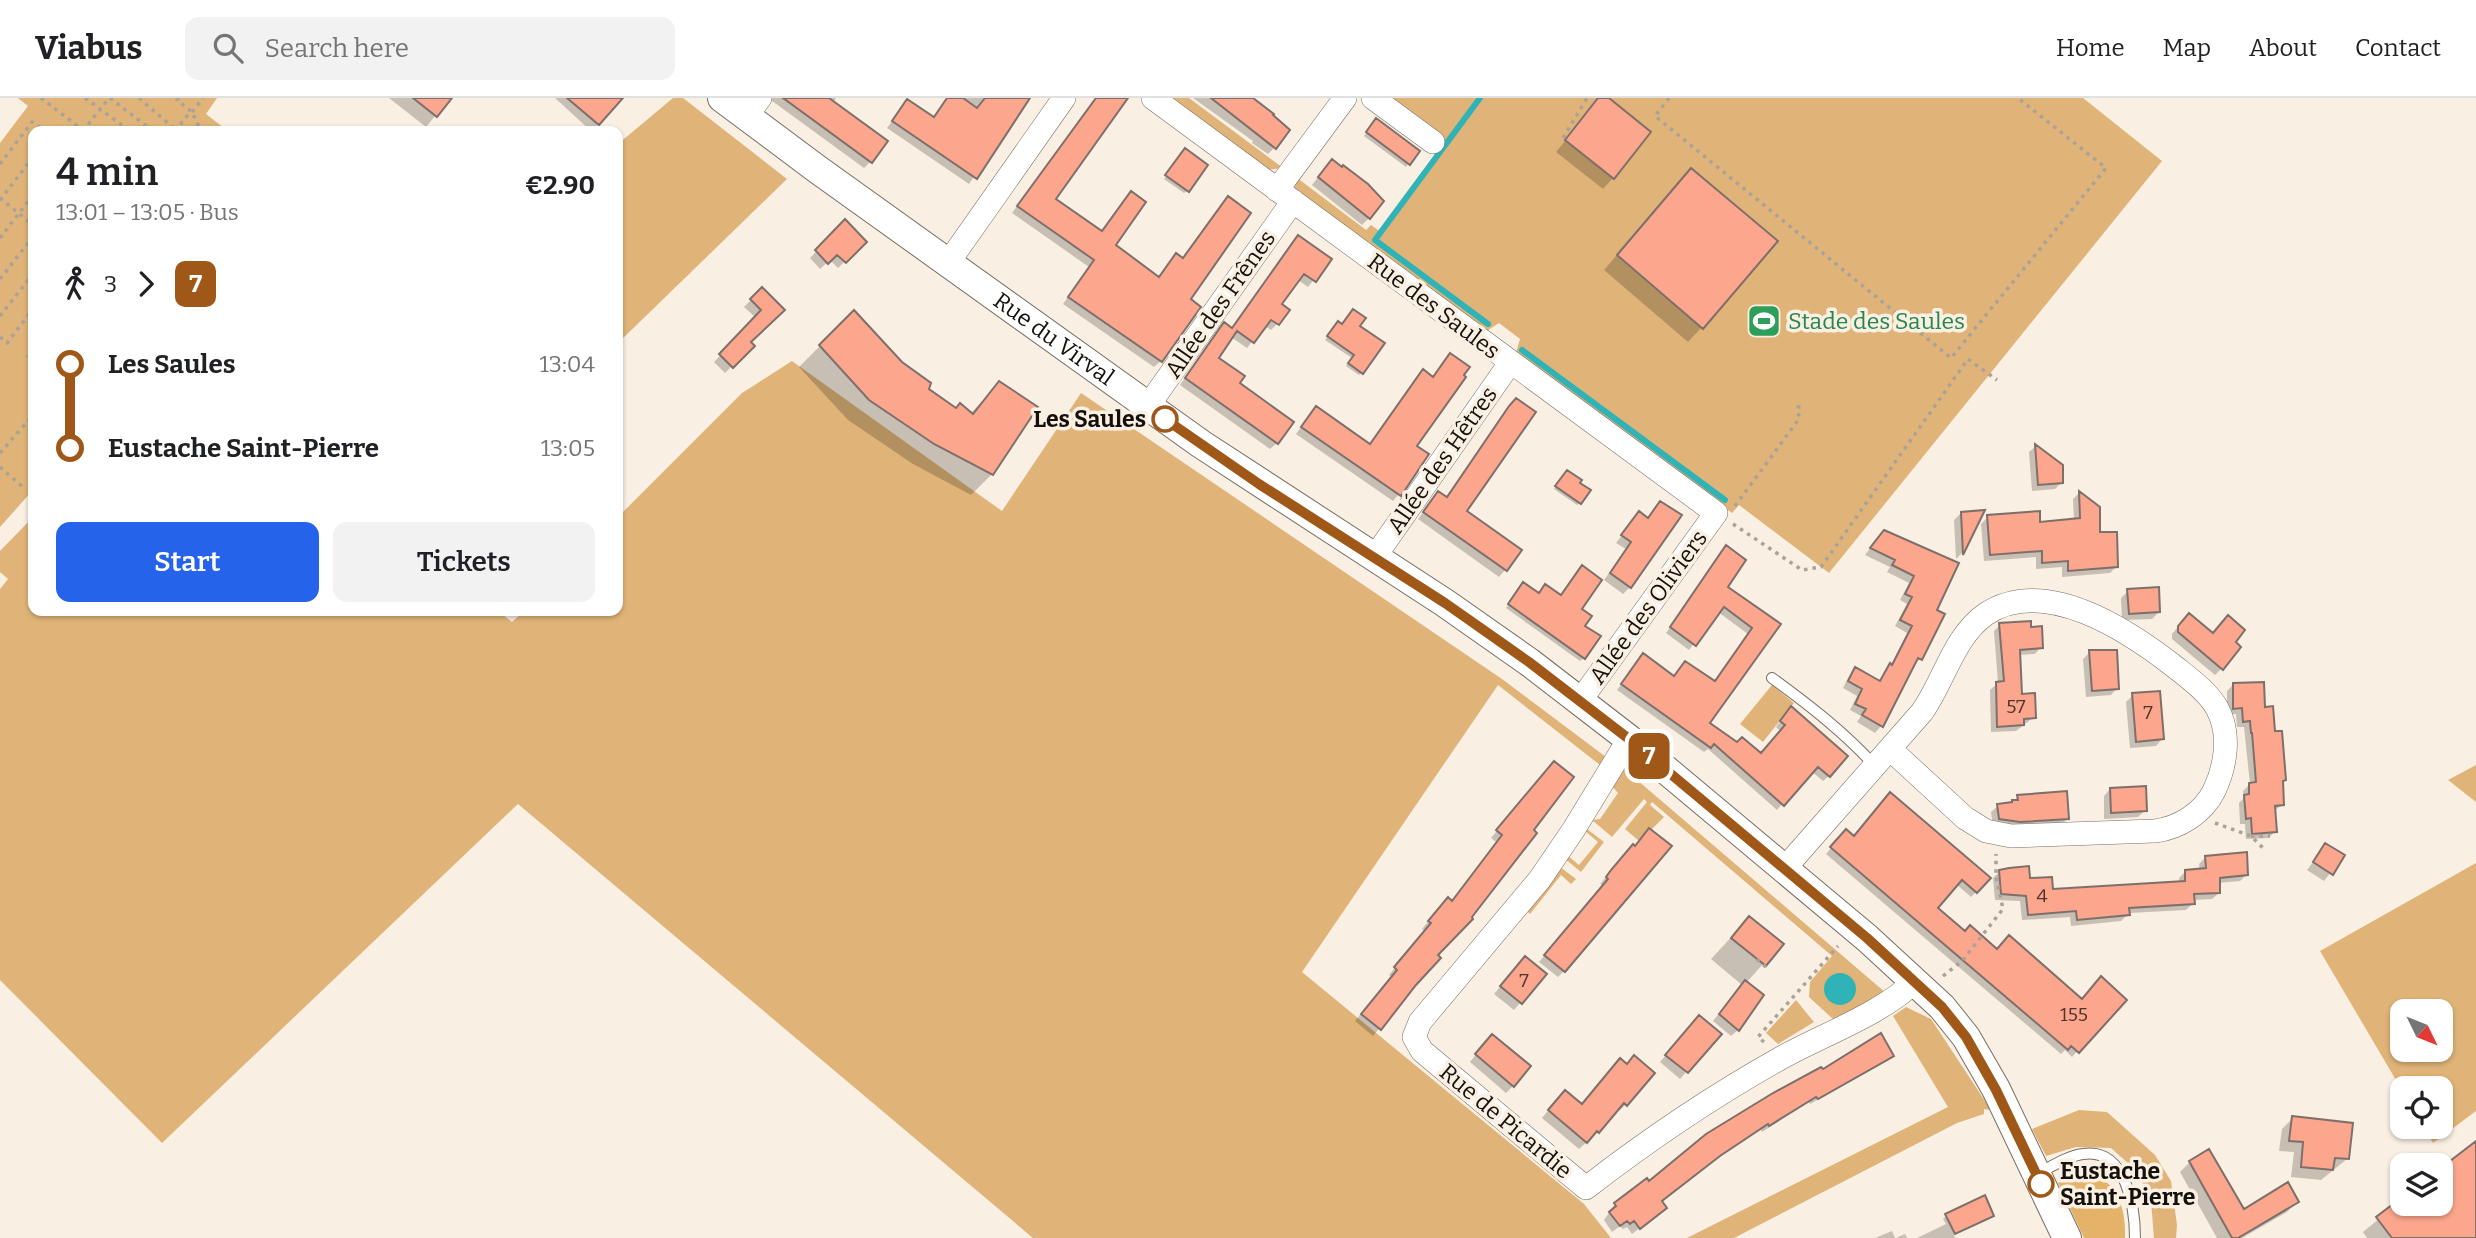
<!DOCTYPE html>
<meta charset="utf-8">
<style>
body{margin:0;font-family:Bitter,serif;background:#f2f2f2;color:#202124;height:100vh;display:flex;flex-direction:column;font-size:26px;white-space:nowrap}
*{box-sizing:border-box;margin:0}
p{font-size:23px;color:#757577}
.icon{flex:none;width:38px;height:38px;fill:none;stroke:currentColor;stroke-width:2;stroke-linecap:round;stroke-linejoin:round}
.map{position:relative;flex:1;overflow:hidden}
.sheet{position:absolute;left:28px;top:28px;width:595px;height:490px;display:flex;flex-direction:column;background:#fff;border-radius:14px;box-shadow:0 2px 5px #0004}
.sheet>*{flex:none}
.badge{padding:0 14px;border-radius:10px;font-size:24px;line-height:46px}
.needle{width:46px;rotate:133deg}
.controls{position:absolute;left:2390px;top:901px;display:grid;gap:14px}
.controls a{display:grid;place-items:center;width:63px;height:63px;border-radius:14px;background:#fff;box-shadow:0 2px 5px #0004;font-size:35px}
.map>.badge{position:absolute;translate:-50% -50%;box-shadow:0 0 0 4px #fff}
.legs{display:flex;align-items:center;gap:10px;height:77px;padding:0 28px;font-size:23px}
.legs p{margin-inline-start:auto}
.summary{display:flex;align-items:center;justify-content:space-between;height:119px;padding:0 28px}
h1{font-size:38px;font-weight:600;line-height:52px}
.action{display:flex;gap:14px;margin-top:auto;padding:14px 28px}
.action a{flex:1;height:80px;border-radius:14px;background:#2563eb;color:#fff;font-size:28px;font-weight:600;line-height:80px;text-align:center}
.action a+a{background:#f2f2f2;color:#202124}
ul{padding:0 28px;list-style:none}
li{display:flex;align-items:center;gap:24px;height:84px;font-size:26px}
li i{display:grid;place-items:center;width:10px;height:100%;margin:0 9px;background:currentColor}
li i::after{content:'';width:18px;height:18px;margin:-9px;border:5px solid;border-radius:50%;background:#fff}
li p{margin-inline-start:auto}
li:first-child i{background:linear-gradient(#0000 50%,currentColor 0)}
li:last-child i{background:linear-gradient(currentColor 50%,#0000 0)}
header{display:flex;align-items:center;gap:42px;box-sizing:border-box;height:98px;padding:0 35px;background:#fff;border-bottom:2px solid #e0e0e0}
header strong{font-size:33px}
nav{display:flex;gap:38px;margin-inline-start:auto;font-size:24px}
.search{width:490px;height:63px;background:#f2f2f2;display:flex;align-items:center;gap:18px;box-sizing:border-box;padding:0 24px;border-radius:14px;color:#757577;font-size:26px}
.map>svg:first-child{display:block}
</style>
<header>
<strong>Viabus</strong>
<div class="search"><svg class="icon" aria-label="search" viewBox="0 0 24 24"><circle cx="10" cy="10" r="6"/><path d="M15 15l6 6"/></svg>Search here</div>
<nav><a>Home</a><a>Map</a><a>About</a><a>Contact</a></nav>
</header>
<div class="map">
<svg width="2476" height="1140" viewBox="0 0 2476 1140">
<rect width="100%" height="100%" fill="#f9efe2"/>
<path fill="#e0b478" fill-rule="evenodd" d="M18 0H217L206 16 228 33H33V392L0 429V45L28 8Z
M673 0H683L787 81 618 245V46Z
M1169 0H1189L1283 70 1265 72Z
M1389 0H2083L2162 63 1829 475 1739 407 1732 415 1515 258 1520 241 1499 225 1485 234 1300 98 1295 90 1296 79 1366 132 1371 127 1381 134 1437 60Z
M792 263 1002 413 1081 295 1502 581 1606 659 1600 667 1498 587 1302 874 1584 1106 1611 1140H1033L518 706 162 1045 0 882V491L8 481 0 474V453L33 419V513H498L512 524 524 513H618V419L742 295Z
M1772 587 1794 605 1763 644 1740 626Z
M2476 667V704L2448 682Z
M1623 670 1886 895 1834 922 1809 899 1810 884 1832 858 1652 704 1650 707 1664 719 1651 732 1649 730 1639 743 1625 731 1647 704 1644 701 1612 739 1592 722 1600 721 1618 695 1612 688Z
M1587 731 1604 744 1581 774 1564 760 1567 757 1579 767 1598 744 1585 733Z
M2476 765V1013L2433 1045 2424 1029H2441V990H2403V994L2320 853ZM2403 914H2441V952H2403Z
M1560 769 1576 781 1571 786 1561 777 1530 816 1526 812Z
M1796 902 1814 924 1778 946 1766 935Z
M1906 909 1931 921 1991 1012 1984 1011V1016L1957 1025 1734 1140H1687L1948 1009 1893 918Z
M2079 1012 2107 1014 2155 1057 2171 1083 2177 1127 2176 1140H2154L2151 1103 2138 1074 2111 1050 2076 1049 2046 1058 2032 1031Z"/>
<path fill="#e5b269" d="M2086 1074C2092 1077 2100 1080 2106 1084 2122 1095 2126 1122 2125 1140H2084L2058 1085 2068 1077Z"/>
<path fill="#30b3b6" d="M1824 891a16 16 0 1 1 32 0a16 16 0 1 1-32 0Z"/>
<path fill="#0003" d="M389 0H450L426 29Z
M555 0H611L598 26 591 33Z
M768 0H836L833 5 871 63 864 70Z
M960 0H1028L969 86 887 30 907 3 933 20 947 2Z
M1095 0H1116L1053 102 1101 135 1113 148 1158 180 1182 161 1228 101 1189 201 1161 263 1154 269 1063 206 1089 169 1012 115Z
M1193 0H1248L1275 49 1268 56 1252 45 1253 43Z
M1600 0H1606L1613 80 1603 91 1556 54Z
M1374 25 1408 66 1406 69 1364 38Z
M1182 56 1187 93 1184 95 1164 81Z
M1325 70 1369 120 1362 127 1312 87Z
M1677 86 1702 229 1688 244 1604 172Z
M845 123 865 144 838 170 830 162 820 171 810 160Z
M1292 145 1329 162 1308 189 1298 182 1280 207 1277 226 1271 232 1265 228 1247 250 1231 239 1216 261 1238 286 1277 345 1270 351 1180 287 1218 233 1231 231Z
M762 191 782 212 749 245 752 248 725 275 714 264 756 220 744 209Z
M854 214 927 292 955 312 970 316 999 285 992 376 971 397 913 366 848 322 799 269Z
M1335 228H1358L1362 275 1359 277 1346 268 1352 260 1325 242Z
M1450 258 1415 348 1399 396 1393 403 1296 336 1310 317 1369 348 1417 280 1423 274 1432 280Z
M1516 303 1464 413 1505 472 1499 479 1418 421 1438 395 1446 400 1502 317Z
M2036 348 2062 384 2055 391 2032 393 2029 354Z
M1564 377 1580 405 1577 407 1554 391Z
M2079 395 2117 468 2110 475 2062 479V469L2036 471V459L1984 463 1981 426 1988 419 2038 425 2074 423 2073 401Z
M1661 405 1630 489 1623 496 1604 482 1626 451 1616 445 1633 423 1647 421Z
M1982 414 1961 456 1956 461 1954 422 1961 415Z
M1878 440 1957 466 1934 512 1943 517 1920 561 1912 567 1881 628 1875 635 1857 624 1861 618 1850 612 1857 598 1843 590 1849 578 1855 571 1878 591 1888 572H1885L1891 567 1907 535 1895 528 1907 506 1900 502 1909 485 1887 474 1890 469 1865 457Z
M1726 450 1725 489 1778 526 1707 626 1737 646 1760 657 1780 633 1776 629 1786 616 1829 678 1823 683 1811 673 1777 712 1708 651 1704 654 1617 592 1643 557 1673 580 1714 585 1748 536 1718 514 1689 552 1666 535Z
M1520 490 1579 511 1583 528 1584 560 1580 563 1506 510Z
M2128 493 2159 514 2152 521 2122 522 2121 500Z
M2182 524 2234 544 2221 571 2215 577 2172 541V536Z
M2000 527 2041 549 2035 556 2018 557 2020 597 2034 619 2016 633 1991 634 1990 592 1998 585 1994 533Z
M2090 554 2117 590 2111 597 2086 599 2083 561Z
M2233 587 2264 610 2281 684 2282 707 2274 713 2275 733 2269 740 2246 741 2245 726H2240L2239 705 2243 701V693L2250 686 2244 629H2237L2236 616H2227V593Z
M2133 597 2162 641 2156 648 2130 650 2126 604Z
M1547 672 1415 886 1373 938 1355 923 1392 879 1389 877 1425 833 1422 831 1441 808 1451 804 1496 744 1491 740Z
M2110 691 2145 712 2138 719 2104 721V698Z
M2018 699 2067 721 2060 728H1993L1991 714 1998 708 2010 706Z
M1885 702 1976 794 1971 799 1956 786 1936 810 1965 835 2081 903 2124 902 2072 959 2065 952 2061 956 1826 756 1841 739 1854 740Z
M2326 747 2343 758 2324 783 2307 772Z
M1627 754 1564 873 1558 879 1539 864 1603 788 1600 786Z
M2206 759 2247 776 2240 783 2218 785 2219 795 2212 801 2193 802V805L2186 812 2129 815 2121 823 2071 828 2070 819 2022 822 2020 803 1995 802 1993 780 1999 774 2028 782 2051 793 2179 785V780L2185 774 2200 773 2199 766Z
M1749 820 1781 846 1746 885 1738 932 1731 938 1713 923 1742 887 1711 861Z
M1518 867 1545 876 1514 912 1494 896Z
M1693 926 1719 936 1680 981 1660 964Z
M1485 945 1513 988 1506 995 1470 964Z
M1892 958 1885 964 1810 1006 1809 1004 1762 1034 1761 1031 1711 1064 1660 1104 1658 1116 1632 1136 1627 1129 1623 1131 1620 1128 1612 1134 1604 1122 1615 1106 1822 974Z
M1626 968V1006L1619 1013 1616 1011 1598 1034 1579 1051 1542 1020 1558 1001 1582 1008Z
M2293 1020 2347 1061 2321 1082 2291 1079 2294 1054 2279 1053 2282 1031Z
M2476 1045V1140H2367L2363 1134 2403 1101V1106H2441Z
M2208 1053 2243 1113 2297 1104 2287 1114 2242 1140H2217L2180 1074 2190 1064Z
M1946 1118 1989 1120 1954 1137 1955 1140H1917L1946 1126 1943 1121Z
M1892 1133 1895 1140H1875Z
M1905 1136 1907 1140H1896Z"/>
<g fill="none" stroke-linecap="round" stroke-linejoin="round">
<path stroke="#30b3b6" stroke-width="6" d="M1480 0 1375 142 1488 226
M1522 252 1725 402"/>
</g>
<path fill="#fca68d" stroke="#7e6f6b" stroke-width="2" d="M413 0H452L437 19Z
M567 0H623L599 27Z
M783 0H829L888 43 872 65Z
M947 0H963L977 10 985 0H1030L977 81 892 23 907 1 934 19Z
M1096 0H1128L1056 101 1102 133 1131 93 1146 104 1116 147 1159 179 1176 155 1183 160 1228 98 1251 115 1191 201 1201 209 1162 264 1068 199 1094 162 1017 108Z
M1211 0H1253L1274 16 1273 17 1290 32 1276 51Z
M1598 0H1609L1651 34 1614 81 1565 42Z
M1376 20 1420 53 1410 67 1366 34Z
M1185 50 1208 67 1189 94 1165 77Z
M1332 61 1342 69 1343 67 1368 86 1384 103 1370 121 1318 79Z
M1691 70 1778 143 1703 231 1617 157Z
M845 121 867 144 846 165 837 157 828 166 815 152Z
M1298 137 1332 161 1316 184 1304 176 1282 206 1290 212 1279 227 1271 222 1254 245 1237 233 1219 260 1245 278 1240 285 1294 324 1278 346 1185 280 1224 224 1232 230Z
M762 189 785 212 751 244 755 248 733 270 719 256 761 212 750 201Z
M1353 211 1366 220 1360 228 1385 245 1363 276 1348 265 1354 257 1327 238 1338 223 1342 226Z
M854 212 902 264 931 285 929 291 956 310 960 305 973 316 999 283 1038 309 993 377 934 346 869 302 819 247Z
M1450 255 1470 269 1464 277 1466 279 1417 348 1429 356 1401 398 1301 329 1316 308 1370 346 1423 271 1433 279Z
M1516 300 1536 314 1467 413 1522 452 1507 473 1423 414 1438 393 1447 399 1509 308Z
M2035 346 2063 367V385L2038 387Z
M1567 372 1582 382 1580 385 1591 392 1581 406 1555 388Z
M2079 393 2100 409V434H2117L2118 469 2068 473V463L2042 465V453L1990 457 1987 417 2040 413V424L2080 420Z
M1660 403 1682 417 1631 490 1610 475 1631 444 1621 437 1639 413 1648 420Z
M1985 412 1963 457 1961 414Z
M1884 432 1959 465 1937 512 1945 516 1922 562 1918 560 1883 629 1862 617 1866 611 1855 606 1862 591 1848 583 1855 569 1880 583 1890 565 1892 567 1912 528 1900 522 1912 499 1905 496 1914 478 1892 467 1895 462 1870 450Z
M1726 447 1746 462 1728 489 1781 526 1710 625 1737 644 1742 639 1761 655 1785 627 1780 623 1791 608 1848 658 1830 679 1818 669 1784 708 1714 646 1711 650 1621 586 1643 555 1674 578 1685 563 1715 583 1752 530 1724 509 1696 548 1670 529Z
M1582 467 1602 482 1582 511 1592 518 1585 528 1601 538 1585 561 1508 506 1523 484 1539 495 1545 486 1561 497Z
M2159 489 2160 514 2129 516 2127 491Z
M2189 515 2213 535 2228 517 2245 532 2236 544 2241 549 2223 572 2178 534V528Z
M2031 523V529L2042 528 2043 550 2020 552 2022 596 2035 595 2036 620 2024 621V627L1997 629 1996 584 2004 583 1999 525Z
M2089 552H2117L2119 591 2092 593Z
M2264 584 2265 609 2273 608 2275 633H2282L2286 682 2283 683 2284 707 2275 708 2277 734 2252 736 2251 720 2246 721 2244 697 2249 696V685L2256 684 2252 635H2251L2250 623 2243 624 2242 610 2233 611V585Z
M2160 593 2164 641 2136 644 2132 595Z
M1554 663 1574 679 1534 732 1537 735 1472 819 1473 821 1438 857 1441 860 1416 887 1381 932 1361 916 1397 872 1394 869 1431 825 1428 823 1448 799 1452 803 1502 737 1496 732Z
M2146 688 2147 713 2111 715 2110 690Z
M2067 693 2069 721 2020 724 1999 721 1997 706 2012 704V702H2018L2017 697Z
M1890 694 1991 780 1977 795 1962 782 1938 810 1965 833 1970 827 1997 851 2009 837 2082 901 2101 878 2127 902 2079 955 2071 948 2068 952 1830 749 1846 731 1854 738Z
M1649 730 1672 748 1565 874 1544 857 1608 781 1606 779 1611 772 1633 746 1635 748Z
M2325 745 2345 757 2333 777 2313 764Z
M2247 754 2248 777 2220 780V795L2194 796 2195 806 2129 810 2130 817 2077 822 2076 813 2028 817 2026 798 2001 796 1999 772 2009 770 2029 768 2030 780 2052 779 2053 791 2185 783V772L2206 770 2205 758Z
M1749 818 1784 846 1766 868 1731 840Z
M1525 858 1547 876 1522 906 1500 888Z
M1745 882 1764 897 1739 933 1719 916Z
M1699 917 1722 936 1688 975 1665 957Z
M1881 935 1894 958 1818 1001 1816 999 1769 1028 1768 1026 1720 1058 1662 1103 1667 1110 1640 1131 1634 1123 1630 1126 1627 1123 1620 1128 1609 1114 1616 1108 1614 1105 1647 1080 1649 1083 1706 1036 1773 995 1821 969 1823 971Z
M1492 936 1531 968 1514 989 1475 956Z
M1634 957 1655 975 1627 1008 1624 1005 1599 1035 1597 1033 1587 1045 1548 1012 1565 992 1582 1006 1620 960 1627 966Z
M2292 1018 2353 1025 2349 1061 2335 1060 2333 1072 2301 1069 2303 1044 2289 1043Z
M2476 1043V1140H2392L2376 1119 2393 1106H2441V1070Z
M2209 1051 2244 1111 2288 1084 2299 1104 2238 1140H2232L2189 1063Z
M1985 1097 1994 1118 1955 1136 1945 1116Z"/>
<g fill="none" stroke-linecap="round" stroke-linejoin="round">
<defs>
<path id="service" d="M1772 580C1809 607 1844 634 1875 668
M2037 1076C2051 1069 2067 1058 2083 1056 2126 1049 2135 1110 2135 1140"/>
<path id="minor" d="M1153 0 1716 415 1580 603
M1373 0 1433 44
M746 19 760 0
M1277 92 1345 0
M948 165 1064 0
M1148 308 1293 103
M1374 460 1510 265
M1629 641 1574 731 1540 781 1420 924 1414 939 1422 953 1586 1090C1648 1042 1713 998 1781 960 1822 937 1882 916 1915 883
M1785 770 1799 754 1922 614C1944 583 1954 538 1986 516 2045 477 2129 533 2175 569 2190 581 2208 594 2217 610 2231 635 2226 668 2214 693 2203 715 2179 730 2155 733L2011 738 1986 733 1965 720 1890 651"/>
<g id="tertiary">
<path id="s1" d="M722 0 817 71 1201 346 1445 505 1529 564 1629 641 1867 840 1942 909 1966 939 1996 991 2067 1140"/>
</g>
</defs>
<use href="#service" stroke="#766e62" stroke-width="12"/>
<use href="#minor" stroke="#766e62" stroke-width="24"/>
<use href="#tertiary" stroke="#766e62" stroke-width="30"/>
<path stroke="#aaa298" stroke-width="3.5" stroke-dasharray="3.5 5" stroke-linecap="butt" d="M41 0 84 33
M85 0 130 33
M110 0 153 33
M139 0 176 32
M179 0 177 2 192 14 201 33
M1669 0 1655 18 1951 260 2106 70 2018 0
M192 14 203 0
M83 33 109 0
M175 33 191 13
M1563 40 1587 0
M0 66 32 24 45 33
M0 100 33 127
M0 102 33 59
M0 140 33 97
M0 181 33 139
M0 218 33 176
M0 239 7 245 33 211
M33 251 28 258 33 262
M0 355 33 317
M0 369 24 390
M1735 408 1799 321 1798 309H1805
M1733 426 1802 472 1821 469 1968 261 1997 282
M2215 725 2251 738 2263 750
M2251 738H2270
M1757 861 1768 871
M1943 878 1962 863 2003 811 1996 778V756
M1764 944 1758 939 1838 848"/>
<use href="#service" stroke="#fff" stroke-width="10"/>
<use href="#minor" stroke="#fff" stroke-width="23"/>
<use href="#tertiary" stroke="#fff" stroke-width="28"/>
</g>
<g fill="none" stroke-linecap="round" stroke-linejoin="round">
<defs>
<path id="line-1" d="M1165 321 1259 386 1445 505 1529 564 1629 641 1867 840 1942 909 1966 939 1996 992 2041 1086"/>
</defs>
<use href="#line-1" stroke="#fff" stroke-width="16"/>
<use href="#line-1" stroke="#9f5818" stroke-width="10"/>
</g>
<defs>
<symbol id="stadium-square" viewBox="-11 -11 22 22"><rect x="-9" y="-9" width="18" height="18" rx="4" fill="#2e9e5b" stroke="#f9efe2"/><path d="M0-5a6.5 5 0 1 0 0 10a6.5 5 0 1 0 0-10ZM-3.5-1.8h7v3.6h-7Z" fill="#fff"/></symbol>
</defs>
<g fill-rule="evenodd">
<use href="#stadium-square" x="1745" y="204" width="38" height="38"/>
</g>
<g fill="#fff" stroke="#9f5818" stroke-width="3.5">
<circle cx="1165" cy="321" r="12"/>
<circle cx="2041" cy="1086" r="12"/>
</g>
<g text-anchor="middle" stroke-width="7" stroke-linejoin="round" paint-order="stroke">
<g font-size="19" fill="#4e362c">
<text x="2016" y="615">57</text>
<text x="2148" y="621">7</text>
<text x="2042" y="804">4</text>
<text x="1524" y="889">7</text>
<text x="2074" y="923">155</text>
</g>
<g font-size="23" fill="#14100c" stroke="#f9efe2">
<text transform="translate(1220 206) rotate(-55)" y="8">Allée des Frênes</text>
<text transform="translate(1434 208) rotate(37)" y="8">Rue des Saules</text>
<text dy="8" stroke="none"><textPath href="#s1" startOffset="410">Rue du Virval</textPath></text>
<text transform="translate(1442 362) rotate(-55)" y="8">Allée des Hêtres</text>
<text transform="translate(1648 509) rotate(-54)" y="8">Allée des Oliviers</text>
<text transform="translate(1506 1023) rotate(40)" y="8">Rue de Picardie</text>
</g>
<g font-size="23" fill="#27864d" stroke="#f9efe2" text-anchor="start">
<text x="1788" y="231">Stade des Saules</text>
</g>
<g font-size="23" font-weight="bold" fill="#14100c" stroke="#f9efe2" text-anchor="end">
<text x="1146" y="329">Les Saules</text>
<text x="2060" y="1081" text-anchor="start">Eustache<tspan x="2060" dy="26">Saint-Pierre</tspan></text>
</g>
</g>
</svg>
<div class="controls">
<a><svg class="needle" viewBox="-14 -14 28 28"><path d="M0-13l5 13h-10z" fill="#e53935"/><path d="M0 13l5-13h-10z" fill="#757577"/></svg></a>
<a><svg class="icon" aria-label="locate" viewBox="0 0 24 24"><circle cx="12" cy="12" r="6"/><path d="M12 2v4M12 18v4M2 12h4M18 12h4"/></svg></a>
<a><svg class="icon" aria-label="layers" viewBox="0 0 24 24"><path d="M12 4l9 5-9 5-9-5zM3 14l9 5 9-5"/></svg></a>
</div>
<b class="badge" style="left:1649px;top:658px;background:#9f5818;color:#fff">7</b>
<section class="sheet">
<div class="summary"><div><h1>4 min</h1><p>13:01 – 13:05 · Bus</p></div><b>€2.90</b></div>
<div class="legs"><svg class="icon" aria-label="walk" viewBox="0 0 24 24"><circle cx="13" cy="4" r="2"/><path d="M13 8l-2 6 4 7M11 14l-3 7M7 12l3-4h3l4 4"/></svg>3<svg class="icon" aria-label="forward" viewBox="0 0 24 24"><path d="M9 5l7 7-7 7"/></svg><b class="badge" style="background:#9f5818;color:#fff">7</b></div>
<ul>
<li><i style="color:#9f5818"></i><b>Les Saules</b><p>13:04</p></li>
<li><i style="color:#9f5818"></i><b>Eustache Saint-Pierre</b><p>13:05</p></li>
</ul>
<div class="action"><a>Start</a><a>Tickets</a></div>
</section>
</div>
